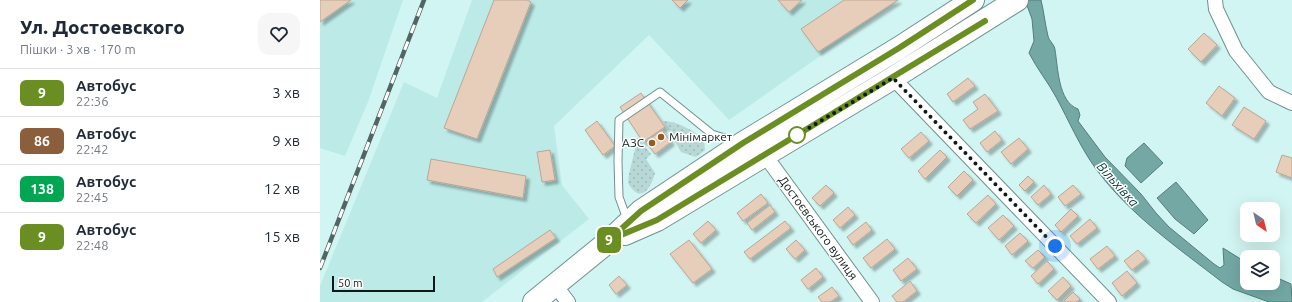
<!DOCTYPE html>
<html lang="uk">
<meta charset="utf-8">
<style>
body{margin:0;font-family:Ubuntu,sans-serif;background:#f6f6f7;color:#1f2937;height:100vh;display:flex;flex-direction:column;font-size:15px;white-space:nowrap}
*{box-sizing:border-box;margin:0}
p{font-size:13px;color:#747a83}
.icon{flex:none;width:22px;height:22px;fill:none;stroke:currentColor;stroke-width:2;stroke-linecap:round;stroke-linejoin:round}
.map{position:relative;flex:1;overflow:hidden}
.panel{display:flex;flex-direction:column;background:#fff;width:320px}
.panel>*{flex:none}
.badge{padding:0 8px;border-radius:6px;font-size:14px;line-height:26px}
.needle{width:26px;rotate:145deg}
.controls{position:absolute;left:920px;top:202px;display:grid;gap:8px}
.controls a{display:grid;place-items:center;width:40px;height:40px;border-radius:8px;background:#fff;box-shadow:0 4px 16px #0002;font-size:20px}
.scale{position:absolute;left:12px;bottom:10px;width:103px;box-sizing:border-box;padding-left:4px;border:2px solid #0d1a19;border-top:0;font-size:11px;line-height:14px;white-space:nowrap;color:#0d1a19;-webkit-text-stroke:3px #fff;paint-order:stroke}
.you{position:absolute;width:20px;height:20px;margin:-10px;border:3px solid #fff;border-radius:50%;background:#1a73e8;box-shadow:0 0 0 6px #1a73e833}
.map>.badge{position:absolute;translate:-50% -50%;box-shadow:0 0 0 2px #fff}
.round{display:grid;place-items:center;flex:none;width:42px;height:42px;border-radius:12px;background:#f6f6f7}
.headline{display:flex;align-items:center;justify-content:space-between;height:68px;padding:0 20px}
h1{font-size:19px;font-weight:800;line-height:30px}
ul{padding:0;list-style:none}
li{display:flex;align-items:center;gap:12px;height:48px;padding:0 20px;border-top:1px solid #e0e1e3}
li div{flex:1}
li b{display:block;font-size:15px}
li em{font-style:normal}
li .badge{min-width:44px;font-weight:700;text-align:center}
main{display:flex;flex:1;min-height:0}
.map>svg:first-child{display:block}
</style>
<main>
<section class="panel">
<div class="headline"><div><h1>Ул. Достоевского</h1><p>Пішки · 3 хв · 170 m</p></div><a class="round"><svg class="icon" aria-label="heart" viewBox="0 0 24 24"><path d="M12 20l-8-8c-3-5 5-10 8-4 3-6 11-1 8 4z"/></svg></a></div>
<ul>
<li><span class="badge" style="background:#6b8e23;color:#fff">9</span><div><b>Автобус</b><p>22:36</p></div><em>3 хв</em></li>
<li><span class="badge" style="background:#8b5e3c;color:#fff">86</span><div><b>Автобус</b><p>22:42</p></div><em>9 хв</em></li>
<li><span class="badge" style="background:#00a651;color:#fff">138</span><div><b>Автобус</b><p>22:45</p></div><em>12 хв</em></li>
<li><span class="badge" style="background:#6b8e23;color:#fff">9</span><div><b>Автобус</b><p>22:48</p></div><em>15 хв</em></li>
</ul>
</section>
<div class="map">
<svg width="972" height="302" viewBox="0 0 972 302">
<defs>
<pattern id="grass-dots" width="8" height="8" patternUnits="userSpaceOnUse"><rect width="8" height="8" fill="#b8d8d6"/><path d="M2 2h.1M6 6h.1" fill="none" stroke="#9db9b7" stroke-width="1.8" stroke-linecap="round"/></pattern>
<filter id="shadow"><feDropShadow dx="3.5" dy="3.5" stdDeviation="1" flood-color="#0004"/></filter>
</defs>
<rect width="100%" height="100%" fill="#d1f5f2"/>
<path fill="#bceae7" d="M0 0H83L48 102 25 156 0 148Z
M152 0H580L409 120 329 35 234 126 242 185 269 219 162 302H0V286L84 82 117 98Z"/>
<path fill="url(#grass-dots)" d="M343 121C357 121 372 130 384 139L385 150 376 157 361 152Z
M318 137 331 154 326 159 335 173C331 188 321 205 308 183L309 174Z"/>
<path fill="#73a8a5" stroke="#547d7b" d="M705 0H721C724 12 725 24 728 36 729 41 735 45 735 50 738 67 738 102 758 109L760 115 758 121 785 157 821 194 836 213 849 227 894 264 900 268 904 265 903 248 927 263V283H953V276L971 284 972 302H949L913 289 902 282C858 248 809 214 776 169 760 147 749 121 736 97 728 82 717 69 709 53L714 41 712 19Z
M824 143 843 163 821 183 805 166 807 158Z
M856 182 888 220 874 234 855 219 837 198Z"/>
<path fill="#e6cebb" stroke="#bda593" filter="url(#shadow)" d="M0 0H31L0 22Z
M174 0H207L211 2 157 139 124 128Z
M352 0H368L360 8Z
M458 0H482L469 12Z
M524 0H578L498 52 481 29Z
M884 33 897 45 881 62 868 49Z
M648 78 655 86 633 102 627 94Z
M899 86 915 98 902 116 886 103Z
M321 93 345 127 323 142 300 107Z
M665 94 678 111 650 129 643 120 658 109 653 102Z
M924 107 946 121 934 139 912 125Z
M277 121 295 146 283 155 265 130Z
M342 130 351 142 335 154 326 142Z
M675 131 682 140 667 152 660 143Z
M601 132 609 141 589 158 581 149Z
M699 138 708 149 691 164 681 152Z
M230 150 235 180 222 182 217 152Z
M620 150 627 157 605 179 598 171Z
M962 155 972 158V178L956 172Z
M111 159 206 176 203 198 107 180Z
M644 171 653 180 637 196 628 187Z
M708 176 714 182 705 191 699 185Z
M506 185 514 193 500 206 492 198Z
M724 185 731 194 718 205 711 197Z
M753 185 761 194 745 206 738 197Z
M441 194 448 203 423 221 417 213Z
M668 195 676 204 656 223 647 214Z
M450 205 455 212 432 230 427 223Z
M528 207 535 215 520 228 513 220Z
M751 209 758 216 741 232 735 225Z
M683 215 694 226 679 240 668 228Z
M770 219 777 228 757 244 750 236Z
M388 221 396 230 381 243 373 234Z
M465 221 471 228 430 259 424 252Z
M546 222 552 230 533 245 527 237Z
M230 230 236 238 177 277 173 269Z
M700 233 708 241 692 255 685 246Z
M567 239 575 249 551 268 543 258Z
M369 240 392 269 373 283 350 254Z
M476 240 485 250 475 259 466 249Z
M787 246 795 256 778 269 770 259Z
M718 250 725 257 713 268 705 261Z
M818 250 826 259 812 270 804 261Z
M588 258 597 269 581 281 573 270Z
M727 261 734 269 718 284 711 276Z
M496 268 503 277 488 289 481 280Z
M807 271 817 283 802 296 792 283Z
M299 276 307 285 296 294 289 285Z
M743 277 751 286 737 300 728 291Z
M590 281 597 291 583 302H577L572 296Z
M512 287 519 296 510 302H502L498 297Z
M753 292 760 299 756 302H743Z"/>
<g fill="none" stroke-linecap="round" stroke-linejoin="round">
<defs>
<path id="lane" d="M307 219 299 197 298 161 299 120 340 92 392 134 417 142"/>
<path id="street" d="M895 0 896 9 916 51 949 92 972 103
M573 78 789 302
M444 154 552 302
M235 285 248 302"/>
<path id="primary" d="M305 234 337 220 573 78 697 0
M214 302 289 241 321 211 423 143 579 48 653 0"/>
</defs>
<use href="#lane" stroke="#70918f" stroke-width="9"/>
<use href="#street" stroke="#70918f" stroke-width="16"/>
<use href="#primary" stroke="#70918f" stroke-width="24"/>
<use href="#lane" stroke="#fff" stroke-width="7"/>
<use href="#street" stroke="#fff" stroke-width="14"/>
<use href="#primary" stroke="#fff" stroke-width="22"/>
<defs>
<path id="rail" d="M0 268 104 0"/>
</defs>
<use href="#rail" stroke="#516564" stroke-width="4.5"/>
<use href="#rail" stroke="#fff" stroke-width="3" stroke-dasharray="9" stroke-linecap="butt"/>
</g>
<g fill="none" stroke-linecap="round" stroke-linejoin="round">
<defs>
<path id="line" d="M653 0 579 48 423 143 321 211 289 240 337 220 665 21"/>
</defs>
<use href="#line" stroke="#fff" stroke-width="9"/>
<use href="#line" stroke="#6b8e23" stroke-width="6"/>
<path stroke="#0d1a19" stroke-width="4" stroke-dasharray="0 7.2" d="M477 135 573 78 735 246"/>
</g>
<circle fill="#fff" stroke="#6b8e23" stroke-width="2" cx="477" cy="135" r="8"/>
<g fill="#97591e" stroke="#fff" stroke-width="1.5">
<circle cx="341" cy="137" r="4"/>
<circle cx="332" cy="143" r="4"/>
</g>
<g text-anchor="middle" stroke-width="3" stroke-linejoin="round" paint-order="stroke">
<g font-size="12" fill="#0d1a19" stroke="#fff" text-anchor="start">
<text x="349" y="141">Мінімаркет</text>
<text x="324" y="147" text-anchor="end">АЗС</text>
</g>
<g font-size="12" fill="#0d1a19" stroke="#fff">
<text transform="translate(498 228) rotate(54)" y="4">Достоєвського вулиця</text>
</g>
<g font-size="13" font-style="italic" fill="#033937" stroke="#fff">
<text transform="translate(798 184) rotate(48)" y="5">Вільхівка</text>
</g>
</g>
</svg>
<div class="controls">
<a><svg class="needle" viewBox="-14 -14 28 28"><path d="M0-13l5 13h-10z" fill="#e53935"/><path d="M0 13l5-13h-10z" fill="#747a83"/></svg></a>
<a><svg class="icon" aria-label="layers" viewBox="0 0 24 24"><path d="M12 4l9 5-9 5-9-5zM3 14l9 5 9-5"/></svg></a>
</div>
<div class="scale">50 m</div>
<div class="you" style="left:735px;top:246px"></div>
<b class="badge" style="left:289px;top:240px;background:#6b8e23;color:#fff">9</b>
</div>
</main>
